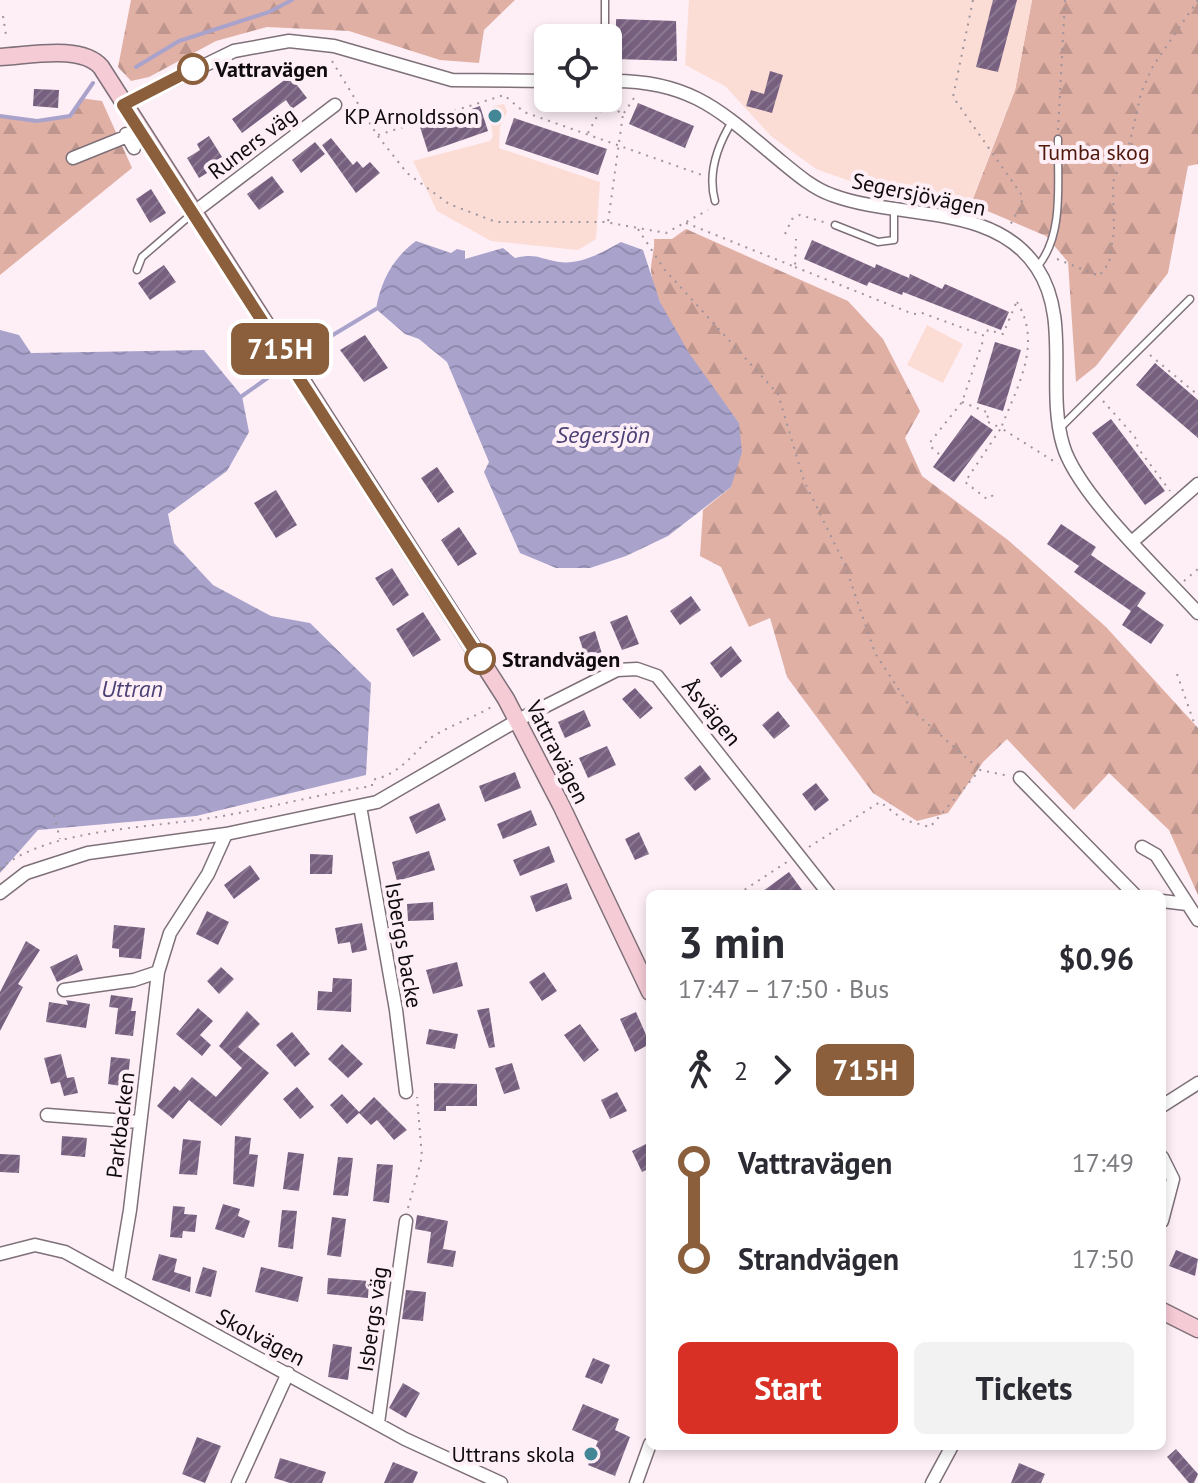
<!DOCTYPE html>
<meta charset="utf-8">
<style>
body{margin:0;font-family:"PT Sans",sans-serif;background:#f2f2f3;color:#2b2b33;height:100vh;display:flex;flex-direction:column;font-size:30px;white-space:nowrap}
*{box-sizing:border-box;margin:0}
p{font-size:26px;color:#7c7c81}
.icon{flex:none;width:44px;height:44px;fill:none;stroke:currentColor;stroke-width:2;stroke-linecap:round;stroke-linejoin:round}
.map{position:relative;flex:1;overflow:hidden}
.sheet{position:absolute;left:646px;top:890px;width:520px;height:560px;display:flex;flex-direction:column;background:#fff;border-radius:12px;box-shadow:0 4px 12px #0003}
.sheet>*{flex:none}
.badge{padding:0 16px;border-radius:12px;font-size:28px;line-height:52px}
.fabs{position:absolute;left:534px;top:24px;display:grid;gap:16px}
.fabs a{display:grid;place-items:center;width:88px;height:88px;border-radius:12px;background:#fff;box-shadow:0 4px 12px #0003;font-size:40px}
.map>.badge{position:absolute;translate:-50% -50%;box-shadow:0 0 0 4px #fff}
.legs{display:flex;align-items:center;gap:12px;height:88px;padding:0 32px;font-size:26px}
.legs p{margin-inline-start:auto}
.summary{display:flex;align-items:center;justify-content:space-between;height:136px;padding:0 32px}
h1{font-size:44px;font-weight:700;line-height:60px}
.primary-button{display:flex;gap:16px;margin-top:auto;padding:16px 32px}
.primary-button a{flex:1;height:92px;border-radius:12px;background:#d93025;color:#fff;font-size:32px;font-weight:700;line-height:92px;text-align:center}
.primary-button a+a{background:#f2f2f3;color:#2b2b33}
ul{padding:0 32px;list-style:none}
li{display:flex;align-items:center;gap:28px;height:96px;font-size:30px}
li i{display:grid;place-items:center;width:12px;height:100%;margin:0 10px;background:currentColor}
li i::after{content:'';width:20px;height:20px;margin:-10px;border:6px solid;border-radius:50%;background:#fff}
li p{margin-inline-start:auto}
li:first-child i{background:linear-gradient(#0000 50%,currentColor 0)}
li:last-child i{background:linear-gradient(currentColor 50%,#0000 0)}
.map>svg:first-child{display:block}
</style>
<div class="map">
<svg width="1198" height="1483" viewBox="0 0 1198 1483">
<defs>
<pattern id="forest-firs" width="22" height="20" patternUnits="userSpaceOnUse" patternTransform="scale(2)"><rect width="22" height="20" fill="#e0b0a5"/><path d="M5 1l3.5 6h-7zM16 11l3.5 6h-7z" fill="#bf968d"/></pattern>
<pattern id="water-waves" width="16" height="10" patternUnits="userSpaceOnUse" patternTransform="scale(2)"><rect width="16" height="10" fill="#a9a3cc"/><path d="M0 5q4-4 8 0t8 0" fill="none" stroke="#908bae"/></pattern>
<pattern id="building-hatch" width="6" height="6" patternUnits="userSpaceOnUse" patternTransform="scale(2)"><rect width="6" height="6" fill="#775f80"/><path d="M-1 1l2-2M0 6l6-6M5 7l2-2" fill="none" stroke="#8a7990"/></pattern>
</defs>
<rect width="100%" height="100%" fill="#feeff7"/>
<path fill="url(#forest-firs)" d="M131 0H515L484 30 479 63 440 60 349 31 267 27 216 41 149 77 131 81 118 67Z
M1032 0H1198V164L1188 166 1168 273 1096 366 1076 382 1068 262 1046 236 971 204 1015 90Z
M80 98 102 101 132 168 0 275V116L37 121 70 116Z
M686 229 848 301 883 339 920 411 905 438 922 476 1008 540 1106 627 1198 728V895L1169 830 1109 773 1074 810 1007 739 983 762 948 813 917 821 873 793 787 677 770 618 749 627 721 567 700 556 703 510 731 487 739 423C713 387 654 314 651 270 651 259 655 250 654 239H672Z"/>
<path fill="#fcddd6" d="M689 0H1032L1015 90 971 203 864 186 816 169 771 136 725 86 685 65Z
M504 104 507 112 500 127 499 148 600 182 596 239 578 250 491 241 437 211 413 161 490 141 493 136 489 113 493 106Z
M927 325 963 344 943 383 907 365Z"/>
<path fill="url(#water-waves)" d="M416 241 451 253 457 249 465 251V259L503 248 515 258C537 253 539 259 559 262 581 265 603 252 621 242L643 250 660 302 689 353 739 423 742 452 731 487 668 536 626 556 590 568H556L520 553 484 472 489 462 447 362 419 339 405 334 376 309C381 281 392 259 416 241Z
M0 330 19 335 31 353 204 350 242 396 249 432 227 471 168 514 174 543 213 585 271 616 310 623 371 683 366 775 196 816 38 830 0 873Z"/>
<g fill="none" stroke-linecap="round" stroke-linejoin="round">
<path stroke="#a9a3cc" stroke-width="4" d="M136 67 179 41 269 12 292 0
M0 116 37 121 70 116 93 83
M308 350 376 309
M242 396 276 372"/>
</g>
<path fill="url(#building-hatch)" d="M993 0H1017L998 72 976 67Z
M616 19 676 21 677 61 616 59Z
M770 71 783 75 772 113 746 106 751 90 764 94Z
M290 76 307 98 292 109 286 100 242 133 232 119Z
M34 89 59 90 58 108 33 106Z
M638 103 694 126 685 148 629 124Z
M480 106 488 131 428 152 420 127Z
M514 118 607 149 598 175 505 144Z
M209 136 222 157 209 164 212 170 199 178 187 158 200 150 197 144Z
M331 138 353 165 357 161 363 168 370 162 380 173 356 193 322 145Z
M315 142 325 154 301 173 292 160Z
M272 176 284 192 259 210 247 194Z
M151 189 166 213 150 223 136 199Z
M812 240 875 268 876 264 909 278 910 274 942 289 945 284 1009 312 1001 330 903 292 902 295 869 282 867 286 804 259Z
M164 265 176 282 150 300 138 283Z
M365 335 388 368 364 382 340 350Z
M995 342 1021 350 1003 411 977 403Z
M1155 363 1198 400V438L1136 385Z
M971 415 993 430 954 482 933 467Z
M1111 419 1165 491 1145 505 1092 433Z
M437 467 454 492 438 503 421 478Z
M276 490 297 525 276 538 254 503Z
M1061 524 1096 547 1091 555 1146 593 1137 606 1164 625 1151 644 1122 625 1131 611 1074 572 1079 566 1047 544Z
M459 527 477 554 458 566 441 540Z
M392 568 409 595 393 606 375 578Z
M691 596 701 610 680 625 670 611Z
M423 612 441 640 413 657 396 629Z
M627 615 639 644 622 650 610 622Z
M595 631 603 657 587 662 579 637Z
M731 646 742 661 721 678 710 663Z
M635 688 653 708 640 719 622 699Z
M584 710 591 726 565 738 558 722Z
M778 711 790 726 774 739 762 725Z
M607 746 616 765 588 778 579 758Z
M700 765 711 779 695 791 684 778Z
M515 772 521 788 485 802 479 786Z
M816 783 829 800 815 811 802 794Z
M439 803 446 820 416 834 409 817Z
M531 810 537 825 503 839 497 824Z
M639 832 649 854 635 860 625 839Z
M549 846 555 862 520 876 513 860Z
M429 851 435 870 397 881 392 862Z
M310 854 333 855 332 874H310Z
M250 865 260 879 234 899 224 885Z
M789 872 805 894H759Z
M567 883 572 899 536 912 530 896Z
M433 902 434 920 408 921 407 904Z
M207 911 229 922 218 945 196 934Z
M362 923 367 950 352 953 350 942 338 944 335 928Z
M114 925 145 928 141 959 119 957V949L112 948Z
M26 941 40 950 18 984 23 987 0 1031V992Z
M77 954 83 970 57 982 50 967Z
M457 962 463 986 433 994 426 970Z
M221 967 234 979 219 994 207 981Z
M544 972 557 991 542 1001 529 982Z
M333 978 352 979 351 1012 317 1010 318 991 332 992Z
M111 995 133 998 131 1011H136L133 1036 115 1034 118 1008 109 1007Z
M66 1000 90 1004 86 1028 46 1022 49 1002 68 1005Z
M198 1008 213 1021 200 1035 211 1045 202 1056 176 1034Z
M489 1008 495 1047 489 1048 477 1010Z
M247 1011 260 1024 238 1047 269 1073 221 1126 189 1100 173 1119 157 1106 174 1086 180 1091 192 1077 216 1097 242 1068 219 1046Z
M636 1012 650 1044 635 1052 620 1019Z
M580 1024 599 1050 584 1062 564 1035Z
M429 1029 458 1034 455 1049 426 1044Z
M292 1032 310 1054 295 1067 276 1045Z
M342 1044 363 1064 348 1078 328 1059Z
M61 1054 67 1078 74 1077 78 1093 64 1096 60 1082 51 1084 44 1058Z
M111 1057 130 1059 127 1087 108 1084Z
M512 1063 520 1089 504 1094 495 1068Z
M434 1083 477 1084V1106H446V1111H434Z
M297 1087 314 1107 300 1119 283 1099Z
M617 1092 627 1111 610 1119 601 1100Z
M342 1094 359 1112 374 1097 407 1130 394 1140 377 1120 371 1125 359 1113 347 1124 330 1105Z
M62 1136 87 1138 85 1157 61 1155Z
M235 1136 251 1138 249 1154 258 1155 254 1187 233 1184Z
M183 1139 201 1141 197 1175 179 1174Z
M650 1142V1168L642 1172 632 1151Z
M288 1152 304 1154 299 1191 283 1189Z
M0 1154 20 1155 19 1173 0 1172Z
M338 1157 353 1158 348 1196 333 1195Z
M377 1164 393 1165 389 1203 373 1201Z
M223 1204 240 1209 238 1216 250 1221 244 1238 215 1229Z
M173 1206 185 1207 184 1214 197 1215 195 1232 183 1231 182 1238 170 1237Z
M282 1210 297 1211 293 1249 278 1247Z
M417 1215 448 1221 443 1249 456 1251 453 1267 427 1263 431 1232 415 1229Z
M332 1217 346 1219 341 1257 327 1255Z
M1176 1250 1198 1259 1195 1276 1169 1266Z
M159 1254 177 1259 174 1272 191 1277 190 1292 152 1280Z
M203 1267 217 1271 211 1297 195 1293Z
M261 1267 303 1277 298 1302 255 1292Z
M328 1278 369 1281 368 1298 327 1294Z
M406 1290 426 1292 423 1321 402 1319Z
M333 1344 352 1347 348 1380 328 1377Z
M593 1358 610 1365 602 1384 585 1377Z
M403 1383 420 1393 406 1418 389 1408Z
M583 1404 619 1419 615 1430 630 1437 615 1476 588 1465 598 1441 572 1430Z
M197 1437 221 1446 205 1483 182 1474Z
M1176 1449 1198 1474 1194 1483H1189L1167 1457Z
M280 1458 326 1472 322 1483H290L274 1478Z
M393 1462 418 1472 413 1483H384Z
M1019 1463 1045 1474 1041 1483H1011Z"/>
<g fill="none" stroke-linecap="round" stroke-linejoin="round">
<defs>
<path id="lane" d="M605 38V0
M715 201C707 172 718 144 733 120
M835 225 878 242 894 240V211
M1037 267C1065 235 1057 180 1058 139
M137 270 142 257 193 213
M1059 429 1190 299"/>
<path id="street" d="M608 81C688 79 720 110 777 158 794 172 812 188 832 195 898 220 994 202 1037 268 1071 319 1046 388 1063 445 1077 494 1161 572 1198 613
M123 105 234 51 289 41 334 46 452 80 548 81
M126 134 134 148
M73 158 140 131
M193 213 335 105
M1133 541 1198 484
M1020 778 1134 894
M360 806 396 1010 406 1092
M1142 847 1156 855 1198 920
M0 893 26 873 88 853 226 834 377 802 518 720 617 670 637 669 657 676 829 894
M1162 901 1187 904
M64 990 134 980 158 972
M1162 1106 1198 1083
M47 1115 140 1122
M1162 1157 1173 1179 1162 1221
M0 1254 35 1245 65 1252 405 1439 501 1483
M118 1281 130 1210 158 972 170 933 208 874 226 834
M378 1423 406 1221
M238 1483 288 1373
M636 1483 650 1444
M932 1483 952 1446"/>
<path id="secondary" d="M0 57C28 56 81 44 101 67L506 699 561 805 650 992
M1162 1311 1198 1329"/>
</defs>
<use href="#lane" stroke="#7e7078" stroke-width="9"/>
<use href="#street" stroke="#7e7078" stroke-width="15"/>
<use href="#secondary" stroke="#7e7078" stroke-width="19"/>
<path stroke="#9f949a" stroke-width="2" stroke-dasharray="2 6" stroke-linecap="butt" d="M973 0 953 97 1021 194 1022 204 1009 227
M3 16 6 35
M332 61 377 135 407 173 449 204 496 222H605L666 233 708 210
M604 103 623 114 608 222
M624 113 636 95
M1058 130 1065 0
M588 133 607 98
M378 135 504 95 524 112 702 175
M686 223 795 267 796 239
M638 229 664 269 778 394 804 481 845 565 875 653 912 710 980 770
M785 234 792 219 800 215 827 223
M1057 259 1099 276 1109 263 1114 231 1113 182 1130 142 1141 93 1153 66 1198 0
M795 267 913 314 922 313 985 336 988 330 1003 334 1017 301
M1017 302C1043 344 1017 387 1001 428L1058 464
M1150 355 1198 395
M1103 401 1135 437 1138 448 1170 491
M962 402 989 413 986 421 1001 428 965 482 987 499 995 494
M939 454 930 446 931 441 962 402 984 338
M1184 581 1198 569
M1177 674 1198 734
M54 815 60 839
M809 847 880 802 904 820 930 827 980 770 1009 776
M0 869C47 828 154 828 217 817 269 808 320 794 372 786V780C397 775 410 758 427 741 440 729 476 717 493 706
M738 894 787 862
M408 1208 422 1157 417 1097"/>
<use href="#lane" stroke="#fff" stroke-width="6"/>
<use href="#street" stroke="#fff" stroke-width="12"/>
<use href="#secondary" stroke="#f5cbd6" stroke-width="16"/>
</g>
<g fill="none" stroke-linecap="round" stroke-linejoin="round">
<defs>
<path id="line-1" d="M193 69 123 105 480 659"/>
</defs>
<use href="#line-1" stroke="#fff" stroke-width="18"/>
<use href="#line-1" stroke="#8b5e3c" stroke-width="12"/>
</g>
<g fill="#fff" stroke="#8b5e3c" stroke-width="4">
<circle cx="193" cy="69" r="14"/>
<circle cx="480" cy="659" r="14"/>
</g>
<g fill="#438696" stroke="#feeff7" stroke-width="3">
<circle cx="495" cy="116" r="8"/>
<circle cx="591" cy="1454" r="8"/>
</g>
<g text-anchor="middle" stroke-width="8" stroke-linejoin="round" paint-order="stroke">
<g font-size="22" font-weight="bold" fill="#0f0a0d" stroke="#feeff7" text-anchor="start">
<text x="215" y="77">Vattravägen</text>
<text x="502" y="667">Strandvägen</text>
</g>
<g font-size="22" fill="#0f0a0d" stroke="#feeff7" text-anchor="end">
<text x="479" y="124">KP Arnoldsson</text>
<text x="575" y="1462">Uttrans skola</text>
</g>
<g font-size="22" fill="#0f0a0d" stroke="#feeff7">
<text transform="translate(252 143) rotate(-37)" y="8">Runers väg</text>
<text transform="translate(919 194) rotate(12)" y="8">Segersjövägen</text>
<text transform="translate(712 712) rotate(51)" y="8">Åsvägen</text>
<text transform="translate(558 752) rotate(63)" y="8">Vattravägen</text>
<text transform="translate(404 945) rotate(80)" y="8">Isbergs backe</text>
<text transform="translate(120 1125) rotate(-83)" y="8">Parkbacken</text>
<text transform="translate(372 1319) rotate(-82)" y="8">Isbergs väg</text>
<text transform="translate(261 1337) rotate(28)" y="8">Skolvägen</text>
</g>
<g font-size="22" fill="#50170b" stroke="#feeff7">
<text x="1094" y="160">Tumba skog</text>
</g>
<g font-size="24" font-style="italic" fill="#4c4176" stroke="#feeff7">
<text x="603" y="443">Segersjön</text>
<text x="132" y="697">Uttran</text>
</g>
</g>
</svg>
<div class="fabs">
<a><svg class="icon" aria-label="locate" viewBox="0 0 24 24"><circle cx="12" cy="12" r="6"/><path d="M12 2v4M12 18v4M2 12h4M18 12h4"/></svg></a>
</div>
<b class="badge" style="left:280px;top:349px;background:#8b5e3c;color:#fff">715H</b>
<section class="sheet">
<div class="summary"><div><h1>3 min</h1><p>17:47 – 17:50 · Bus</p></div><b>$0.96</b></div>
<div class="legs"><svg class="icon" aria-label="walk" viewBox="0 0 24 24"><circle cx="13" cy="4" r="2"/><path d="M13 8l-2 6 4 7M11 14l-3 7M7 12l3-4h3l4 4"/></svg>2<svg class="icon" aria-label="forward" viewBox="0 0 24 24"><path d="M9 5l7 7-7 7"/></svg><b class="badge" style="background:#8b5e3c;color:#fff">715H</b></div>
<ul>
<li><i style="color:#8b5e3c"></i><b>Vattravägen</b><p>17:49</p></li>
<li><i style="color:#8b5e3c"></i><b>Strandvägen</b><p>17:50</p></li>
</ul>
<div class="primary-button"><a>Start</a><a>Tickets</a></div>
</section>
</div>
